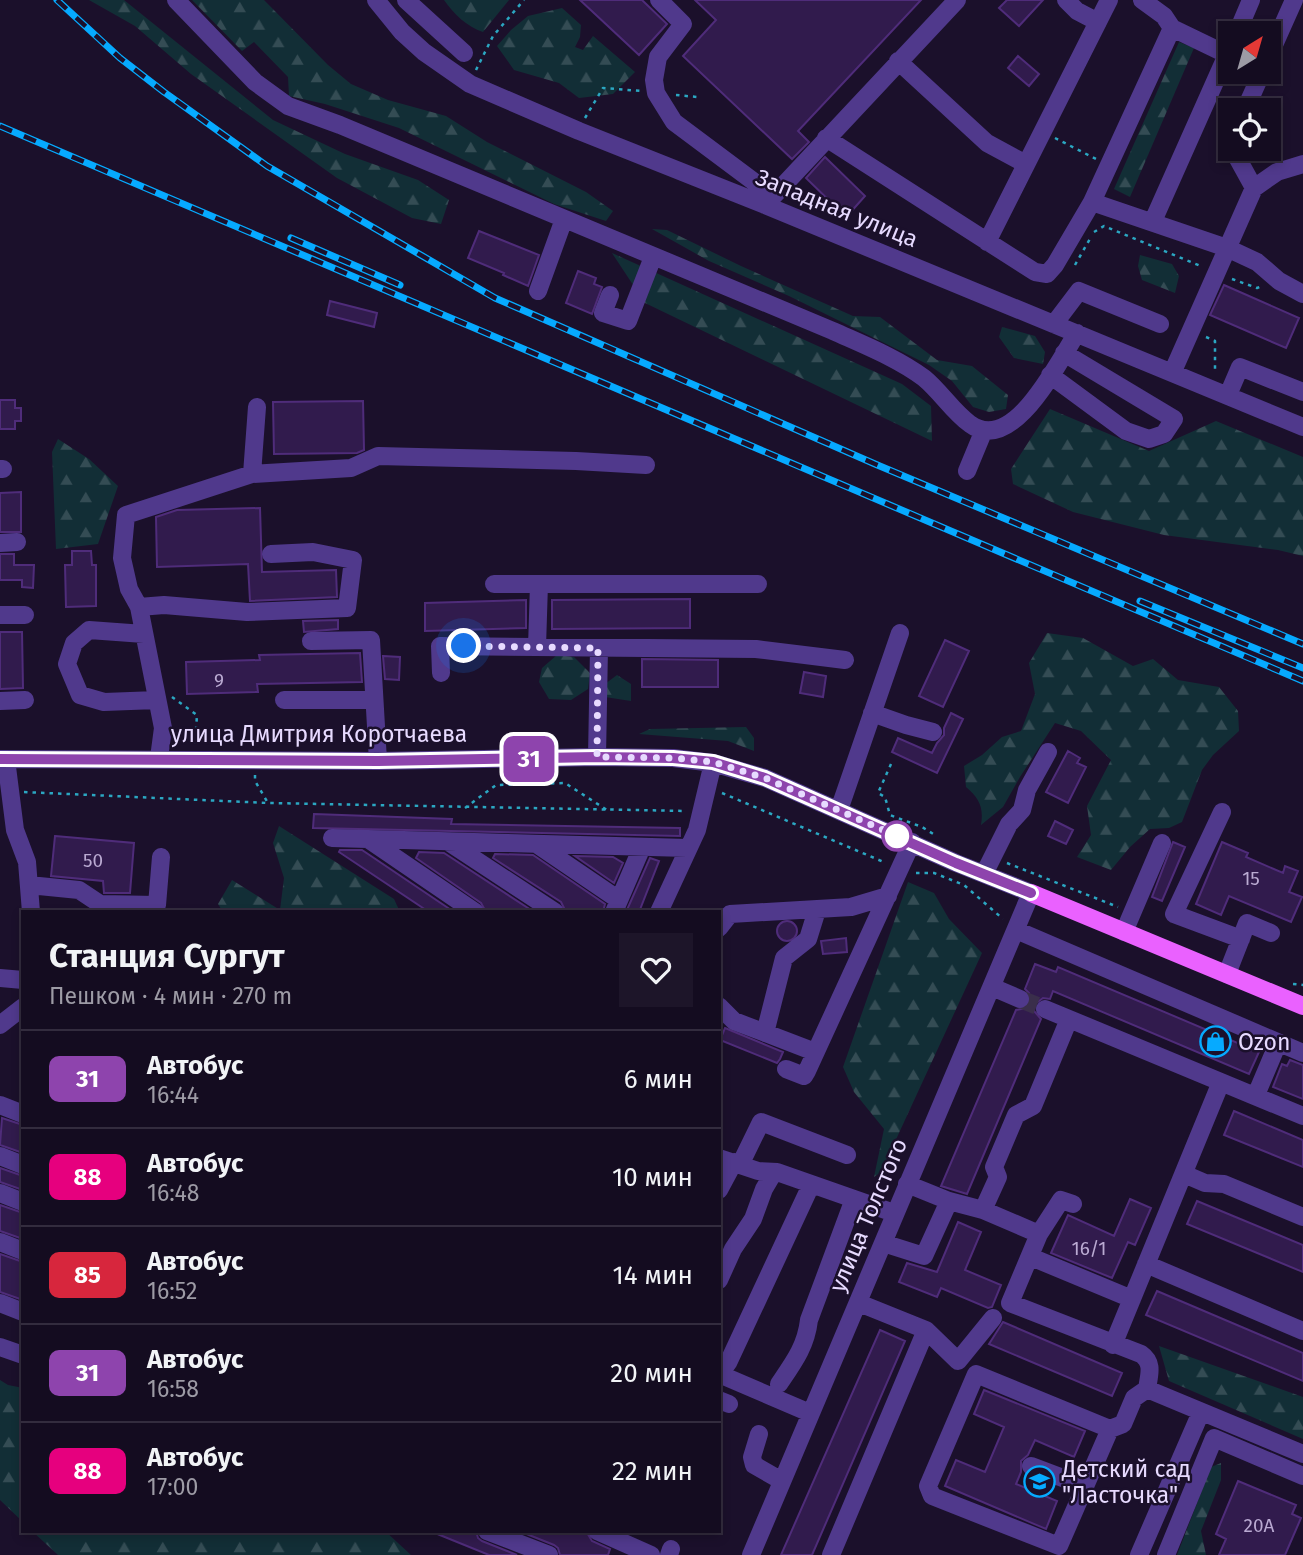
<!DOCTYPE html>
<html lang="ru">
<meta charset="utf-8">
<style>
body{margin:0;font-family:"Fira Sans",sans-serif;background:#1d1529;color:#f1f3f6;height:100vh;display:flex;flex-direction:column;font-size:26px;white-space:nowrap}
*{box-sizing:border-box;margin:0}
p{font-size:23px;color:#9d9ba5}
.icon{flex:none;width:38px;height:38px;fill:none;stroke:currentColor;stroke-width:2;stroke-linecap:round;stroke-linejoin:round}
.map{position:relative;flex:1;overflow:hidden}
.sheet{position:absolute;left:21px;top:910px;width:700px;height:623px;display:flex;flex-direction:column;background:#140c20;border-radius:0px;box-shadow:0 4px 10px #0003,0 0 0 2px #332c3e}
.sheet>*{flex:none}
.badge{padding:0 14px;border-radius:10px;font-size:24px;line-height:46px}
.needle{width:46px;rotate:37deg}
.tools{position:absolute;left:1218px;top:21px;display:grid;gap:14px}
.tools a{display:grid;place-items:center;width:63px;height:63px;border-radius:0px;background:#140c20;box-shadow:0 4px 10px #0003,0 0 0 2px #332c3e;font-size:35px}
.you{position:absolute;width:35px;height:35px;margin:-18px;border:5px solid #fff;border-radius:50%;background:#1a73e8;box-shadow:0 0 0 10px #1a73e833}
.map>.badge{position:absolute;translate:-50% -50%;box-shadow:0 0 0 4px #fff}
.round{display:grid;place-items:center;flex:none;width:74px;height:74px;border-radius:0px;background:#1d1529}
.overview{display:flex;align-items:center;justify-content:space-between;height:119px;padding:0 28px}
h1{font-size:33px;font-weight:700;line-height:52px}
ul{padding:0;list-style:none}
li{display:flex;align-items:center;gap:21px;height:98px;padding:0 28px;border-top:2px solid #332c3e}
li div{flex:1}
li b{display:block;font-size:26px}
li em{font-style:normal}
li .badge{min-width:77px;font-weight:700;text-align:center}
.map>svg:first-child{display:block}
</style>
<div class="map">
<svg width="1303" height="1555" viewBox="0 0 1303 1555">
<defs>
<pattern id="forest-firs" width="22" height="20" patternUnits="userSpaceOnUse" patternTransform="scale(1.75)"><rect width="22" height="20" fill="#122e36"/><path d="M5 1l3.5 6h-7zM16 11l3.5 6h-7z" fill="#344c54"/></pattern>
</defs>
<rect width="100%" height="100%" fill="#1b102b"/>
<path fill="url(#forest-firs)" d="M89 0H124L273 120 345 154 418 180 449 200 441 224 412 218 337 178 191 74 135 26Z
M192 0H264L328 65 351 84 388 100 446 116 487 142 586 192 613 211 606 221 554 204 399 128 325 104 289 96 288 77 254 42 242 51Z
M444 0H509L483 32C467 27 454 14 444 0Z
M562 8 581 25 580 37 575 47 583 50 593 36 635 72 613 94 579 98 559 83 514 70 497 46 511 30 528 16Z
M1179 42 1194 48 1130 197 1114 189Z
M652 229 667 230 741 266 853 316 880 317 937 360 972 366 1008 395 1006 409 989 412 973 407 952 381 929 365 789 296 709 261Z
M612 253 902 384 931 406 932 441 645 303Z
M1140 255 1172 264 1179 276 1175 293 1142 280 1138 266Z
M1002 327 1035 336 1045 352 1043 364 1014 358 999 337Z
M1050 409 1149 451 1216 421 1303 457V556L1278 550 1164 535 1073 512 1013 484 1011 469Z
M58 439 89 459 118 486 98 544 56 549 52 452Z
M1047 633 1083 638 1133 666 1153 659 1178 680 1219 687 1238 711 1239 731 1213 755 1202 770 1182 822 1169 828 1150 829 1130 847 1111 870 1077 857 1091 835 1087 806 1111 760 1081 731 1055 723 1020 777 1003 807 981 825C984 807 979 798 966 787L964 766 982 755 1002 737 1021 731 1035 694 1029 663Z
M557 655 574 657 590 673 588 689 571 700 549 699 539 682 542 668Z
M617 675 631 684V701L605 697V684Z
M746 727 754 738V751L728 741 639 734 650 729Z
M279 826 394 899 400 912H223L218 904 232 880 280 910 284 878 273 843Z
M908 882 934 893 949 919 982 953 881 1172 874 1177 884 1129 854 1092 843 1067Z
M1159 1346 1303 1397V1439L1169 1381Z
M0 1380 8 1385 23 1388V1522L0 1500Z
M1221 1463V1480L1201 1531 1206 1555H1177L1211 1467Z
M32 1531H385L411 1555H58Z"/>
<path fill="#311b4d" stroke="#4f2c7a" stroke-width="2" d="M580 0H642L667 24 639 55Z
M695 0H921L798 131 809 142 792 159 683 56 716 20Z
M1007 0H1043L1019 26 999 8Z
M1018 56 1039 74 1029 86 1008 68Z
M825 157 865 196 849 214 845 210 842 213 806 178Z
M479 231 539 255 528 286 503 275 504 273 468 258Z
M578 271 596 278 594 284 602 287 592 314 566 303Z
M1224 285 1299 318 1286 348 1210 315Z
M330 301 377 313 374 327 327 315Z
M0 400H15V408H21V421H15V429H0Z
M363 401 364 450 357 453 274 454 273 402Z
M21 492V532H0V493Z
M260 508 262 572 336 570 337 597 250 601 248 564 157 567 156 517 177 510Z
M72 551H91L92 565H96V606L66 607 65 565H72Z
M0 554H14V565H34L33 588 22 587V580H0Z
M690 599V628L552 629V600Z
M526 600V628L425 631V603Z
M338 620V629L304 632 303 621Z
M0 632H22L23 688 0 689Z
M945 640 969 651 943 707 919 696Z
M360 653 362 682 257 684 258 692 187 694 186 662 260 660 259 655Z
M383 656 400 657 399 680 385 679Z
M642 659 718 660V687H642Z
M804 672 826 676 823 697 800 693Z
M951 713 963 719 937 773 892 752 898 738 932 753 937 743 944 735V728Z
M1068 751 1080 758 1077 763 1086 767 1068 803 1046 792Z
M314 814 452 819 451 824 680 828V836L313 828Z
M1055 821 1073 830 1066 844 1048 836Z
M55 836 134 843 130 893H104L103 881 51 876Z
M1173 842 1185 847 1162 901 1152 897Z
M1222 842 1248 853 1246 857 1283 873 1285 866 1298 871 1289 892 1302 897 1291 922 1229 896 1221 915 1196 904Z
M340 850H362L454 912H429L339 852Z
M419 852 444 853 534 912H486L481 903 416 858Z
M495 854 533 855 605 904 603 912H566L561 902 493 858Z
M575 856 613 857 623 863 614 883Z
M650 858 659 861 639 912H626Z
M777 931a10 10 0 1 1 20 0a10 10 0 1 1-20 0Z
M846 938 847 952 823 954 821 941Z
M1035 964 1056 972 1058 967 1259 1052 1249 1074 1053 991 1050 999 1043 998 1035 1004 1034 1011 1041 1019 967 1194 941 1186 1016 1010 1026 1008 1031 1003 1029 993 1025 989Z
M725 1028 783 1052 780 1059 777 1063 720 1040Z
M1290 1060 1303 1065V1099L1273 1087 1282 1064 1287 1066Z
M1234 1111 1303 1140V1167L1224 1135Z
M2 1118 23 1125V1153L0 1145Z
M0 1168 23 1176V1190L0 1182Z
M1130 1199 1151 1208 1135 1245 1128 1242 1112 1278 1051 1253 1068 1215 1114 1236Z
M1197 1201 1303 1245V1272L1187 1224Z
M0 1205 23 1213V1239L0 1231Z
M958 1222 981 1232 965 1270 1001 1285 992 1307 988 1308 941 1288 937 1297 899 1282 907 1263 937 1272Z
M0 1254 23 1262V1300L0 1292Z
M1157 1291 1303 1353V1381L1146 1315Z
M1003 1322 1122 1373 1112 1396 989 1344Z
M880 1330 905 1341 812 1555H781Z
M984 1390 1085 1431 1074 1457 1035 1440 1028 1455 1021 1461V1472L1016 1484 1057 1501 1046 1529 945 1486 956 1460 985 1472 1004 1427 974 1414Z
M1238 1481 1296 1505 1292 1514 1301 1518 1285 1555H1219L1226 1539 1216 1534Z
M430 1531H476L478 1538 482 1541 517 1555H489Z
M519 1531H586L592 1541 610 1549 608 1555H560L558 1548 554 1545Z"/>
<g fill="none" stroke-linecap="round" stroke-linejoin="round">
<path stroke="#3a2e4b" stroke-width="18" stroke-dasharray="18 9" stroke-linecap="butt" d="M1020 999 1045 1009"/>
<path stroke="#2ba7c2" stroke-width="2.5" stroke-dasharray="3.5 5" stroke-linecap="butt" d="M476 70 493 36 524 0
M676 95 697 97
M585 118 603 88 642 91
M1055 138 1096 159
M1094 232 1104 226 1203 267
M1075 265 1091 237
M1232 279 1257 288 1262 286
M1206 337 1215 341V373
M172 697 197 715 195 744
M891 764 878 793 885 797 890 815 922 827 935 835
M255 775V781L268 803
M24 792 268 803 686 811
M722 793 886 863
M465 808 496 785 565 783 607 810
M1007 863 1118 907
M916 873H934L964 885 1003 919
M1293 984 1303 985"/>
<path stroke="#50398c" stroke-width="18" d="M176 0 255 82 288 106 340 125 833 331C864 345 897 358 924 378 941 392 953 412 970 424 1013 456 1058 362 1077 333
M376 0 402 32 424 52 470 84 579 131 765 205 1303 427
M406 0 464 53
M659 0 683 24 658 57 654 80 656 93 674 122 773 196
M1066 0 1077 11 1098 22
M1142 0 1164 16 1172 28 1230 56
M1237 33 1251 0
M1269 56 1294 0
M898 61 987 143 1026 164
M1245 110 1262 72
M826 138 1035 272 1047 274 1055 265 1092 202 1172 28
M1238 149V159L1254 188
M1092 202 1227 248 1257 262 1279 281 1303 294
M765 205 957 0
M1153 221 1230 48
M987 242 1109 0
M538 291 564 219
M610 295 603 313 628 321 653 257
M1054 324 1079 291 1160 324
M1173 371 1254 188 1277 172 1303 164
M1050 375 1126 431 1149 439 1164 434 1174 419 1064 353
M1228 395 1240 367 1303 392
M0 469H3
M967 471 984 430
M252 474 257 407
M0 543 17 542
M494 584H758
M139 607 164 605 247 612 347 608 353 560 313 552 271 554
M0 615H25
M144 634 89 630 74 643 67 664 80 695 104 702 157 700
M311 641 371 640 378 761
M537 647 539 584
M441 673 440 646 756 649 845 660
M284 700H374
M0 701 25 700
M872 713 906 725 933 732
M597 757 599 648
M159 758 163 728 139 607 129 589 122 558 126 515 252 474 351 468 378 456 576 461 646 465
M0 759 378 761 597 757 673 758 713 763 765 778 956 863 1031 893 751 1555
M6 759 15 830 27 862 31 912
M839 810 900 633
M1222 812 1174 914 1241 939
M332 838 687 848
M368 839 475 912
M450 843 555 912
M538 845 619 900
M984 874 1009 824 1022 810 1027 790 1048 752
M29 885 79 890 100 904 157 905 161 857
M614 912 642 847
M659 912 697 830 713 763
M719 928 730 914 851 907 888 896
M1016 930 1303 1053
M1124 932 1162 843
M1227 974 1247 923 1271 933
M0 978 23 980
M992 987 1020 999
M719 1006 734 1021 815 1052
M1045 1009 1303 1116
M0 1025 23 1007
M765 1033 784 958 808 939 817 910
M786 1069 804 1076 807 1071 912 842
M1256 1095 1278 1043
M0 1105 23 1114
M0 1156 23 1165
M719 1158 758 1171 777 1172 894 1213
M740 1165 761 1122 847 1155
M1184 1174 1205 1183 1224 1184 1303 1217
M907 1184 949 1201 983 1210 1039 1234 1010 1303 1141 1354C1154 1363 1149 1375 1147 1389L1303 1454
M719 1190 734 1162
M0 1193 23 1202
M983 1210 998 1177 994 1167 1016 1115 1033 1106 1069 1019
M1039 1234 1061 1200 1073 1204
M0 1242 23 1251
M883 1243 924 1256 949 1201
M1031 1257 1132 1299
M1146 1264 1303 1331
M719 1280 733 1249 753 1219 764 1189 774 1172
M0 1303 23 1312
M859 1303 926 1330 958 1361 993 1318
M1113 1345 1221 1082
M0 1347 23 1355
M728 1363 811 1185
M719 1374 810 1413
M779 1384C794 1362 806 1346 809 1320L854 1199
M719 1400 729 1404
M1110 1429 976 1374 928 1486 932 1496 1059 1546 1110 1429 1123 1424 1134 1398 1147 1389
M759 1434 752 1457 754 1465 782 1481
M1031 1466 1084 1486
M487 1531 549 1555
M597 1531 651 1555
M669 1555 671 1549
M831 1555 926 1330
M1139 1555 1201 1412
M1166 1555 1214 1438 1303 1476"/>
<path stroke="#ea61ff" stroke-width="18" d="M1031 893 1303 1006"/>
<defs>
<path id="rail" d="M57 0 120 58 164 92 267 166 495 298 875 464 1303 644
M0 126 1303 681
M291 238 400 285
M1140 601 1303 668"/>
</defs>
<use href="#rail" stroke="#06aaff" stroke-width="7"/>
<use href="#rail" stroke="#1b102b" stroke-width="4.5" stroke-dasharray="13" stroke-linecap="butt"/>
</g>
<g fill="none" stroke-linecap="round" stroke-linejoin="round">
<defs>
<path id="line" d="M0 759 378 761 597 757 673 758 713 762 765 778 956 863 1031 893"/>
</defs>
<use href="#line" stroke="#fff" stroke-width="16"/>
<use href="#line" stroke="#8e44ad" stroke-width="10"/>
<path stroke="#e7daff" stroke-width="7" stroke-dasharray="0 12.6" d="M464 646 598 648 597 757 673 758 713 762 765 778 897 836"/>
</g>
<defs>
<symbol id="shop-ring" viewBox="-11 -11 22 22"><circle r="9.5" fill="#1b102b" stroke="#06aaff" stroke-width="1.5"/><path d="M-5-2.5h2.3a2.7 3.5 0 0 1 5.4 0H5L5.5 6h-11ZM-1.5-2.5h3a1.5 2.3 0 0 0-3 0Z" fill="#06aaff"/></symbol>
<symbol id="school-ring" viewBox="-11 -11 22 22"><circle r="9.5" fill="#1b102b" stroke="#06aaff" stroke-width="1.5"/><path d="M0-5L7-2L0 1L-7-2ZM-4 1L0 2.5L4 1V4Q0 6-4 4Z" fill="#06aaff"/></symbol>
</defs>
<g fill-rule="evenodd">
<use href="#shop-ring" x="1198" y="1024" width="35" height="35"/>
<use href="#school-ring" x="1022" y="1464" width="35" height="35"/>
</g>
<circle fill="#fff" stroke="#8e44ad" stroke-width="3.5" cx="897" cy="836" r="14"/>
<g text-anchor="middle" stroke-width="5" stroke-linejoin="round" paint-order="stroke">
<g font-size="19" fill="#baaad2">
<text x="219" y="687">9</text>
<text x="93" y="867">50</text>
<text x="1251" y="885">15</text>
<text x="1089" y="1255">16/1</text>
<text x="1259" y="1532">20А</text>
</g>
<g font-size="23" fill="#e7daff" stroke="#1b102b">
<text transform="translate(837 208) rotate(22)" y="8">Западная улица</text>
<text x="319" y="742">улица Дмитрия Коротчаева</text>
<text transform="translate(868 1215) rotate(-67)" y="8">улица Толстого</text>
</g>
<g font-size="23" fill="#e7daff" stroke="#1b102b" text-anchor="start">
<text x="1238" y="1050">Ozon</text>
<text x="1062" y="1477">Детский сад<tspan x="1062" dy="26">"Ласточка"</tspan></text>
</g>
</g>
</svg>
<div class="tools">
<a><svg class="needle" viewBox="-14 -14 28 28"><path d="M0-13l5 13h-10z" fill="#e53935"/><path d="M0 13l5-13h-10z" fill="#9d9ba5"/></svg></a>
<a><svg class="icon" aria-label="locate" viewBox="0 0 24 24"><circle cx="12" cy="12" r="6"/><path d="M12 2v4M12 18v4M2 12h4M18 12h4"/></svg></a>
</div>
<div class="you" style="left:464px;top:646px"></div>
<b class="badge" style="left:529px;top:759px;background:#8e44ad;color:#fff">31</b>
<section class="sheet">
<div class="overview"><div><h1>Станция Сургут</h1><p>Пешком · 4 мин · 270 m</p></div><a class="round"><svg class="icon" aria-label="heart" viewBox="0 0 24 24"><path d="M12 20l-8-8c-3-5 5-10 8-4 3-6 11-1 8 4z"/></svg></a></div>
<ul>
<li><span class="badge" style="background:#8e44ad;color:#fff">31</span><div><b>Автобус</b><p>16:44</p></div><em>6 мин</em></li>
<li><span class="badge" style="background:#e6007e;color:#fff">88</span><div><b>Автобус</b><p>16:48</p></div><em>10 мин</em></li>
<li><span class="badge" style="background:#d7263d;color:#fff">85</span><div><b>Автобус</b><p>16:52</p></div><em>14 мин</em></li>
<li><span class="badge" style="background:#8e44ad;color:#fff">31</span><div><b>Автобус</b><p>16:58</p></div><em>20 мин</em></li>
<li><span class="badge" style="background:#e6007e;color:#fff">88</span><div><b>Автобус</b><p>17:00</p></div><em>22 мин</em></li>
</ul>
</section>
</div>
